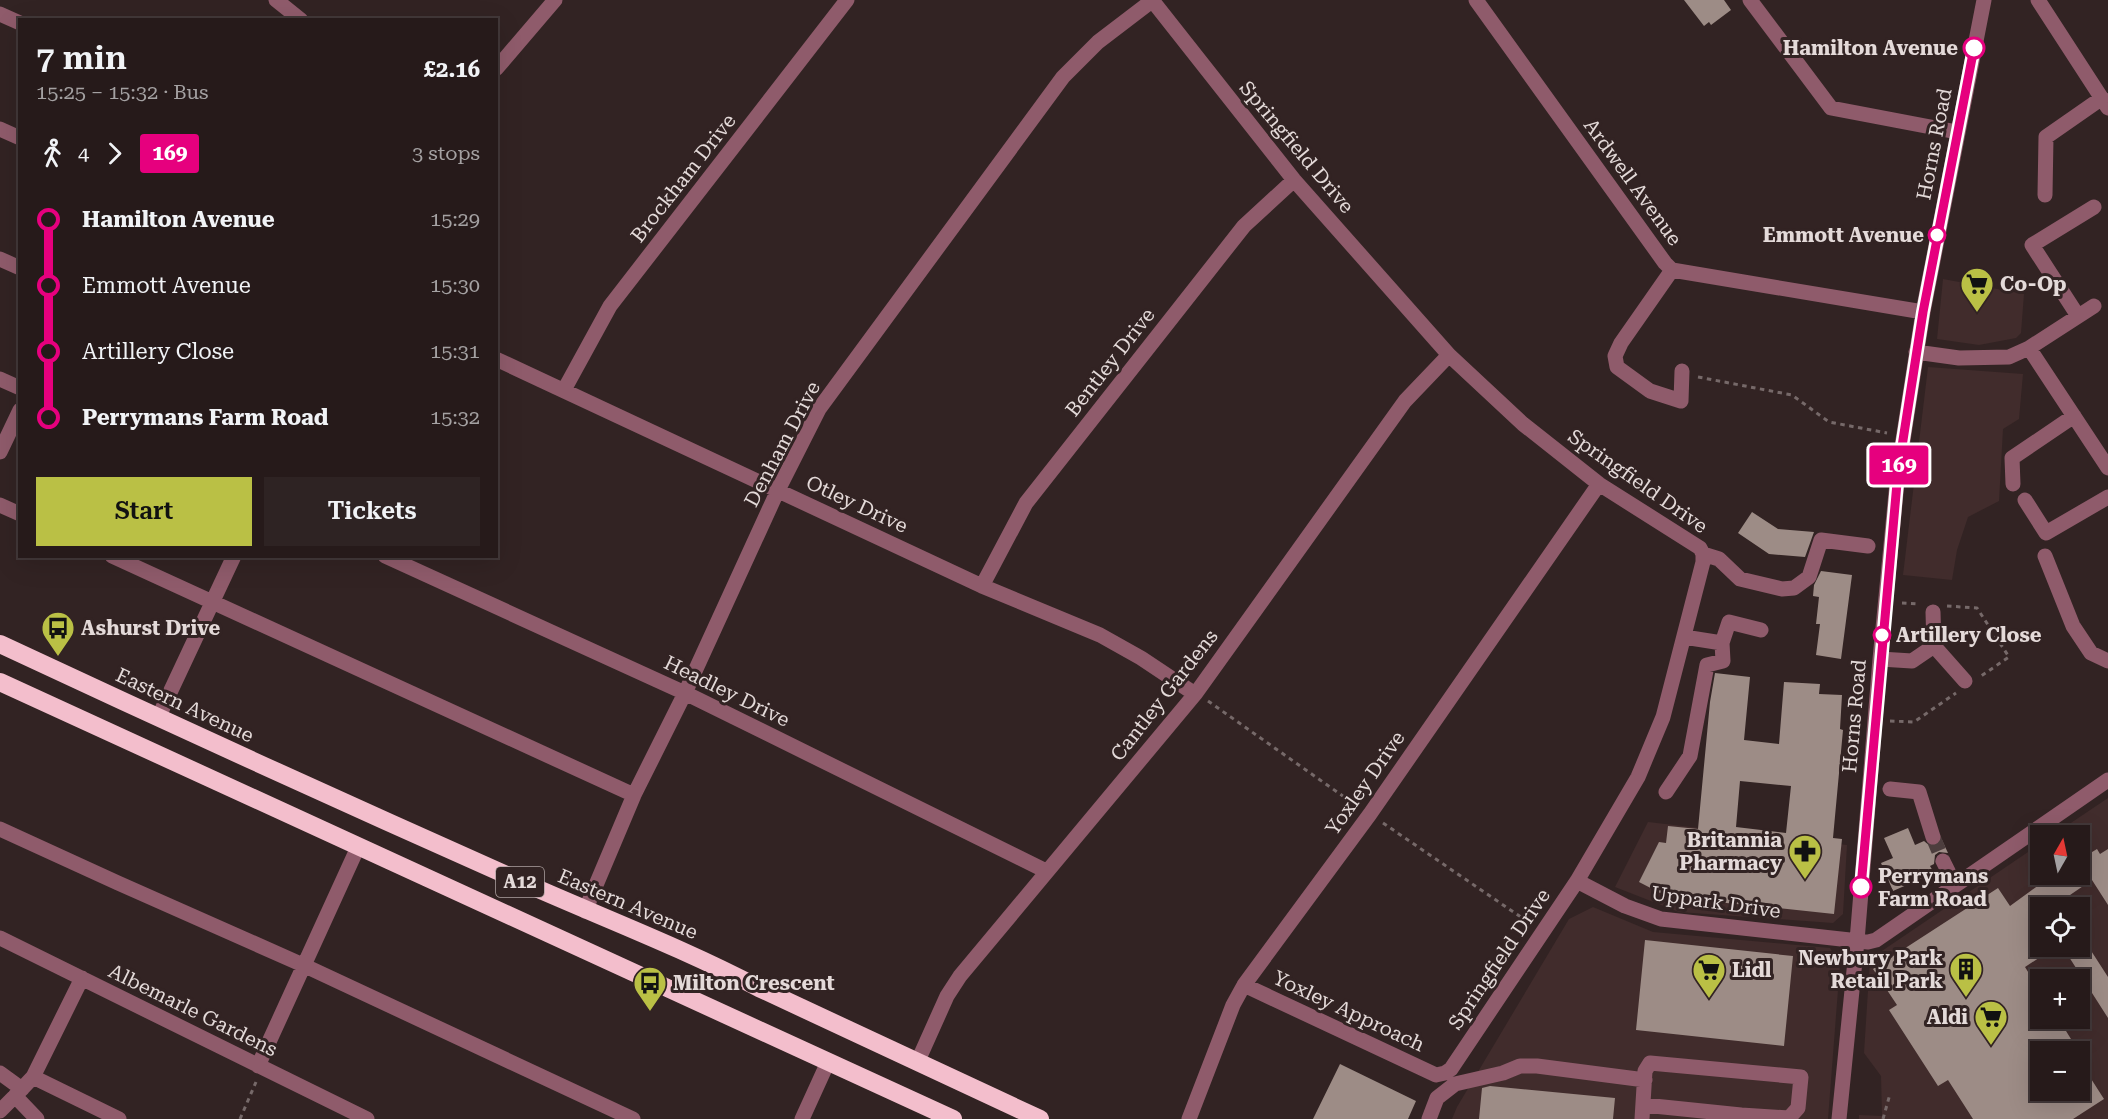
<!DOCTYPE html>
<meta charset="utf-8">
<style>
body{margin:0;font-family:"Roboto Serif",serif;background:#2e2323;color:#f1f3f6;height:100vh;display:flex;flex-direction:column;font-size:22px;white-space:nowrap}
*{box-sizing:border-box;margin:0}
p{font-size:20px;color:#a4a1a2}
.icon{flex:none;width:33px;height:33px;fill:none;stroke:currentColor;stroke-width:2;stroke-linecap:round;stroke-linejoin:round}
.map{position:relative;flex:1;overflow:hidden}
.sheet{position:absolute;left:18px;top:18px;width:480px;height:540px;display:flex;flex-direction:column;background:#261a1a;border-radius:0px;box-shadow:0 6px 24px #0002,0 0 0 2px #423839}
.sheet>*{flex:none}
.badge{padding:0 12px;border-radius:4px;font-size:21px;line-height:39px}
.needle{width:39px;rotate:9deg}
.tools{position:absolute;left:2030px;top:825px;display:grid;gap:12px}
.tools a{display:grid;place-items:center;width:60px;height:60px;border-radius:0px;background:#261a1a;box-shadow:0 6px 24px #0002,0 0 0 2px #423839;font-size:30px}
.map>.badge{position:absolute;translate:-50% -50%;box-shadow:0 0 0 3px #fff}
.legs{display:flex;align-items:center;gap:9px;height:66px;padding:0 18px;font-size:20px}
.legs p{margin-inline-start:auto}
.head{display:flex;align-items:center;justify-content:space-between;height:102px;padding:0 18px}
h1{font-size:33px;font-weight:600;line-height:45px}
.action{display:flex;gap:12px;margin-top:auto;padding:12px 18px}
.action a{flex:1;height:69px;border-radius:0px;background:#bac045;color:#111;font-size:24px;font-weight:600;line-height:69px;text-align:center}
.action a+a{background:#2e2323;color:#f1f3f6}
ul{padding:0 18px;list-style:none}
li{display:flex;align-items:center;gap:21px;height:66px;font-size:22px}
li i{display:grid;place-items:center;width:9px;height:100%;margin:0 8px;background:currentColor}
li i::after{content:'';width:15px;height:15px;margin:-8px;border:4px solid;border-radius:50%;background:#261a1a}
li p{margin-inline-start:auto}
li:first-child i{background:linear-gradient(#0000 50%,currentColor 0)}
li:last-child i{background:linear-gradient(currentColor 50%,#0000 0)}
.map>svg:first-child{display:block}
</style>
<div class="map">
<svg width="2108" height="1119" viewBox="0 0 2108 1119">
<rect width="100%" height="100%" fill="#322323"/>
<path fill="#412c2c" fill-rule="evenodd" d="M1943 279 2024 294 2021 333 2016 338 1979 345 1937 339Z
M1928 367 2023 374 2019 419 2003 429 1999 501 1968 517 1957 550 1952 580 1903 575Z
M2108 798V1119H1859V1115L1882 1116 1881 1076 1864 1053 1870 959 2040 844V874H2079V836L2053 835ZM2040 908H2079V946H2040ZM2040 980H2079V1018H2040ZM2040 1052H2079V1090H2040Z
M1648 822 1847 845 1843 914 1833 923 1679 912 1615 887Z
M1593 907 1653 932 1830 948 1840 964 1828 1119H1452L1457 1107 1569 919Z"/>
<path fill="#9d8c86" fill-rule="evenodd" d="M1684 0H1724L1731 10 1711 25 1709 22 1704 26Z
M1752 512 1778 529 1814 532 1805 557 1769 554 1738 533Z
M1821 571 1852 575 1841 659 1816 655 1820 624H1816L1819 597 1813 596 1814 585Z
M1715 673 1750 677 1744 740 1779 744 1784 682 1820 684 1819 694 1842 695 1840 729 1843 730 1833 838 1842 839 1834 914 1770 907 1769 912 1745 910 1746 905 1668 897 1639 882 1659 842 1666 843 1668 826 1698 829 1710 702ZM1740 781 1791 786 1786 833 1736 827Z
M1908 828 1915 845 1924 841 1930 846H1935L1942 840 1948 853 1939 852 1935 855 1934 864 1930 866 1934 873 1893 891 1881 863 1893 858 1884 838Z
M2097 849 2100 854 2108 849V905L2092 880 2051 908H2040V946H2057L2025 967 2040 991V1018H2058L2079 1052H2040V1090H2079V1060L2104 1099 2073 1119H1973L1948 1080 1938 1086 1889 1010 1897 1005 1873 969 1998 888 2010 906 2054 874H2079V860Z
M1645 940 1793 956 1784 1046 1636 1030Z
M2062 946H2088L2108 977V1018Z
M1340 1064 1416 1101 1408 1119H1313Z
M1490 1086 1615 1098 1613 1119H1479L1482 1088Z"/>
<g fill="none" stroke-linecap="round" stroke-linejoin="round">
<path stroke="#4d3e3e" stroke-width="15" stroke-dasharray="15 8" stroke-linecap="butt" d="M1933 837 1943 861"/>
<path stroke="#766969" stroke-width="3" stroke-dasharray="4.5 4.5" stroke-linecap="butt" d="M1698 377 1792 395 1829 422 1887 433
M1902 603 1920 604
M1947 606 1977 608 2009 657 1981 676
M1208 701 1357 806
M1890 721 1914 722 1956 693
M1383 823 1531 924
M240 1119 256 1082
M1883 1119 1890 1094"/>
<path stroke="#8f5b6b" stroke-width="15" d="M276 0 301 20
M1152 0 1294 180 1449 355 1523 424 1599 484 1700 548 1703 554V562L1663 717 1638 777 1577 881 1451 1069 1445 1073 1436 1075 1244 985
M1476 0 1665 263 1672 270 1923 312
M1750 0 1831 108 1957 132
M2038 0 2108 108
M0 14 20 23
M496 69 555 0
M0 129 20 138
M2045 195 2046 137 2102 98
M0 259 20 268
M1672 270 1621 343 1615 356 1617 367 1650 391 1681 401 1682 371
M2078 316 2032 245 2094 207
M2029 348 2108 468
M1916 352 1959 358 2009 357 2029 348 2094 306
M496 359 982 586 1100 635 1141 658 1195 694
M0 379 20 388
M564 390 610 306 847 0
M0 452 20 410
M2013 484 2012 458 2074 416
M2025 500 2046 533 2108 497
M0 505 20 514
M1703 554 1719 559 1740 579 1782 589 1794 588 1809 577 1821 540 1868 546
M112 556 634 795
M385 556 685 693 1046 871
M2045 556 2073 626 2091 653 2108 661
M982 586 1026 503 1244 226 1294 180
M1684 637 1722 643 1729 622 1761 630
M1934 646 1965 681
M1880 659 1912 661 1934 646 1933 612
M158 718 234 556
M1890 789 1919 792 1933 837
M1666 792 1690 756 1707 665 1723 661 1722 643
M0 829 118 883 303 965 633 1119
M1943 861 1955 885
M1577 881 1625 906 1661 919 1868 942 1876 940 2108 780
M585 911 634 795 685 693 778 490 819 409 1063 77 1098 42 1153 0
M0 938 367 1119
M82 978 33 1077 119 1119
M917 1063 947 996 960 976 1196 693 1405 401 1449 355
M258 1066 358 847
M0 1073 22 1089
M33 1077 15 1096 37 1119
M1644 1105 1741 1115V1119
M0 1111 15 1096
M802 1119 828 1062
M1189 1119 1233 1005 1244 985 1370 814 1599 484
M1429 1119 1437 1098 1455 1084 1503 1073 1520 1066H1537L1645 1080
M1642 1119 1645 1071 1650 1063 1801 1077 1798 1108 1789 1118 1741 1115
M1839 1119 1857 941 1880 659 1898 472 1923 312 1984 0"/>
<path stroke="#f3becc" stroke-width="18" d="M0 644C169 723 340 801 511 877 593 914 679 946 759 988L1040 1119
M0 682 953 1119"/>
</g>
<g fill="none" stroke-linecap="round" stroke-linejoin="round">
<defs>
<path id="line-1" d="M1861 887 1898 472 1923 312 1974 48"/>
</defs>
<use href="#line-1" stroke="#fff" stroke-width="14"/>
<use href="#line-1" stroke="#e6007e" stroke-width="9"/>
</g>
<defs>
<symbol id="supermarket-pin" viewBox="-11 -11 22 30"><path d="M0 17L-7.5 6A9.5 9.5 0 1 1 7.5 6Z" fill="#bac045" stroke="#322323"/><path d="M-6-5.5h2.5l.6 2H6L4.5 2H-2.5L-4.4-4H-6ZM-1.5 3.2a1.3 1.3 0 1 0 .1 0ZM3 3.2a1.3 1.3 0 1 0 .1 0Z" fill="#111"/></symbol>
<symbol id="bus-pin" viewBox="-11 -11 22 30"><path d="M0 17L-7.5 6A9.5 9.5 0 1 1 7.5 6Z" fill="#bac045" stroke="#322323"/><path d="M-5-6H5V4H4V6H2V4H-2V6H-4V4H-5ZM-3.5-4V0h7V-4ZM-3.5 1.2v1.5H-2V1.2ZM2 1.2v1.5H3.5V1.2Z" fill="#111"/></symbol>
<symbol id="pharmacy-pin" viewBox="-11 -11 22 30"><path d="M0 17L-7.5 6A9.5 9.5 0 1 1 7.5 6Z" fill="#bac045" stroke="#322323"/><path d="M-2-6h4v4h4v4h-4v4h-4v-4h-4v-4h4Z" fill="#111"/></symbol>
<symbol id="building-pin" viewBox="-11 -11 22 30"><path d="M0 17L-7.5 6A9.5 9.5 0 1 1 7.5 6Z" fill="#bac045" stroke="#322323"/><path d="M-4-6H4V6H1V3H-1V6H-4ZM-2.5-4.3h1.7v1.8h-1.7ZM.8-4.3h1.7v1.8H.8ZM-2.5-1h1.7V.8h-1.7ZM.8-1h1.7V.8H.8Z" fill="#111"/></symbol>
</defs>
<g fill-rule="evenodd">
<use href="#supermarket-pin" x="1958" y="265" width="38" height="52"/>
<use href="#bus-pin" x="39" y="609" width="38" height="52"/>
<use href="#pharmacy-pin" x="1786" y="832" width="38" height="52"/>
<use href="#building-pin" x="1947" y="950" width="38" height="52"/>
<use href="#supermarket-pin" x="1690" y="951" width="38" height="52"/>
<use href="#bus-pin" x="631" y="964" width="38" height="52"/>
<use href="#supermarket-pin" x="1972" y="998" width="38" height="52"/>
</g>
<g fill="#fff" stroke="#e6007e" stroke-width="3">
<circle cx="1974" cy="48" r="10"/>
<circle cx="1937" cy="235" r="8"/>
<circle cx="1882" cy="635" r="8"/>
<circle cx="1861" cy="887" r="10"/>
</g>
<g text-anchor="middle" stroke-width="6" stroke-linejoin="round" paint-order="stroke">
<rect fill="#322323" stroke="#afa3a2" stroke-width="1.5" x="496" y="867" width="48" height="30" rx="4.5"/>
<g font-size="18" font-weight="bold" fill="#e4dad9">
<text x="520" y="888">A12</text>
</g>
<g font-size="20" font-weight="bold" fill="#e4dad9" stroke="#322323" text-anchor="end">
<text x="1958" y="55">Hamilton Avenue</text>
<text x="1924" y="242">Emmott Avenue</text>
<text x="1896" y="642" text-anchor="start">Artillery Close</text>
<text x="1878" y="883" text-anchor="start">Perrymans<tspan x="1878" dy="23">Farm Road</tspan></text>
</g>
<g font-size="20" fill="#e4dad9" stroke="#322323">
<text transform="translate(1934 144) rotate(-79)" y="7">Horns Road</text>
<text transform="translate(1297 147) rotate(50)" y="7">Springfield Drive</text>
<text transform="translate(683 178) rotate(-52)" y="7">Brockham Drive</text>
<text transform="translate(1633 182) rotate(54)" y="7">Ardwell Avenue</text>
<text transform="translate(1110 362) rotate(-52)" y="7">Bentley Drive</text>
<text transform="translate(782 444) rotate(-62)" y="7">Denham Drive</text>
<text transform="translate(1638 481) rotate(35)" y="7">Springfield Drive</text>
<text transform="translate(857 504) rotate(25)" y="7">Otley Drive</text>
<text transform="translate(727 691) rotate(26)" y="7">Headley Drive</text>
<text transform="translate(1164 695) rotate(-52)" y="7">Cantley Gardens</text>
<text transform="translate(185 705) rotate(25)" y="7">Eastern Avenue</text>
<text transform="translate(1854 716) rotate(-85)" y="7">Horns Road</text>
<text transform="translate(1365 783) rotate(-55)" y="7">Yoxley Drive</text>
<text transform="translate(1716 902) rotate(8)" y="7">Uppark Drive</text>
<text transform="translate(628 904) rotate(23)" y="7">Eastern Avenue</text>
<text transform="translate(1499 959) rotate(-56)" y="7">Springfield Drive</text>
<text transform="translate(193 1010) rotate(26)" y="7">Albemarle Gardens</text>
<text transform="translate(1349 1011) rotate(25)" y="7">Yoxley Approach</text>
</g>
<g font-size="20" font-weight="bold" fill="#e4dad9" stroke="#322323" text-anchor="start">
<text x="2000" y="291">Co-Op</text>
<text x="81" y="635">Ashurst Drive</text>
<text x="1782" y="847" text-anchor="end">Britannia<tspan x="1782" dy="23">Pharmacy</tspan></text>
<text x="1943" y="965" text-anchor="end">Newbury Park<tspan x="1943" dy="23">Retail Park</tspan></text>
<text x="1732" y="977">Lidl</text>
<text x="673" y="990">Milton Crescent</text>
<text x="1968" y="1024" text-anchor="end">Aldi</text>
</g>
</g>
</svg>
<div class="tools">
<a><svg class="needle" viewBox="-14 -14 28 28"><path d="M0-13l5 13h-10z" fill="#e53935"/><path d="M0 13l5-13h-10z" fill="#a4a1a2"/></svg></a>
<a><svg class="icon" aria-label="locate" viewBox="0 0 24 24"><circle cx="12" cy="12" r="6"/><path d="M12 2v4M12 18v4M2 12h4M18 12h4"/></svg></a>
<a>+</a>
<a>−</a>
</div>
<b class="badge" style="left:1899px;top:465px;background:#e6007e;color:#fff">169</b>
<section class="sheet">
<div class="head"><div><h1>7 min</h1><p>15:25 – 15:32 · Bus</p></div><b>£2.16</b></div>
<div class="legs"><svg class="icon" aria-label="walk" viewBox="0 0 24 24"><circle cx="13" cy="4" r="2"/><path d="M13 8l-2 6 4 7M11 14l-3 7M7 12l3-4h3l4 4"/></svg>4<svg class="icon" aria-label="forward" viewBox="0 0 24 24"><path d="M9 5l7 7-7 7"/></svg><b class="badge" style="background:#e6007e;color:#fff">169</b><p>3 stops</p></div>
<ul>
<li><i style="color:#e6007e"></i><b>Hamilton Avenue</b><p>15:29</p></li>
<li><i style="color:#e6007e"></i><span>Emmott Avenue</span><p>15:30</p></li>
<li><i style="color:#e6007e"></i><span>Artillery Close</span><p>15:31</p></li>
<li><i style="color:#e6007e"></i><b>Perrymans Farm Road</b><p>15:32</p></li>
</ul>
<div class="action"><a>Start</a><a>Tickets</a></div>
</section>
</div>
